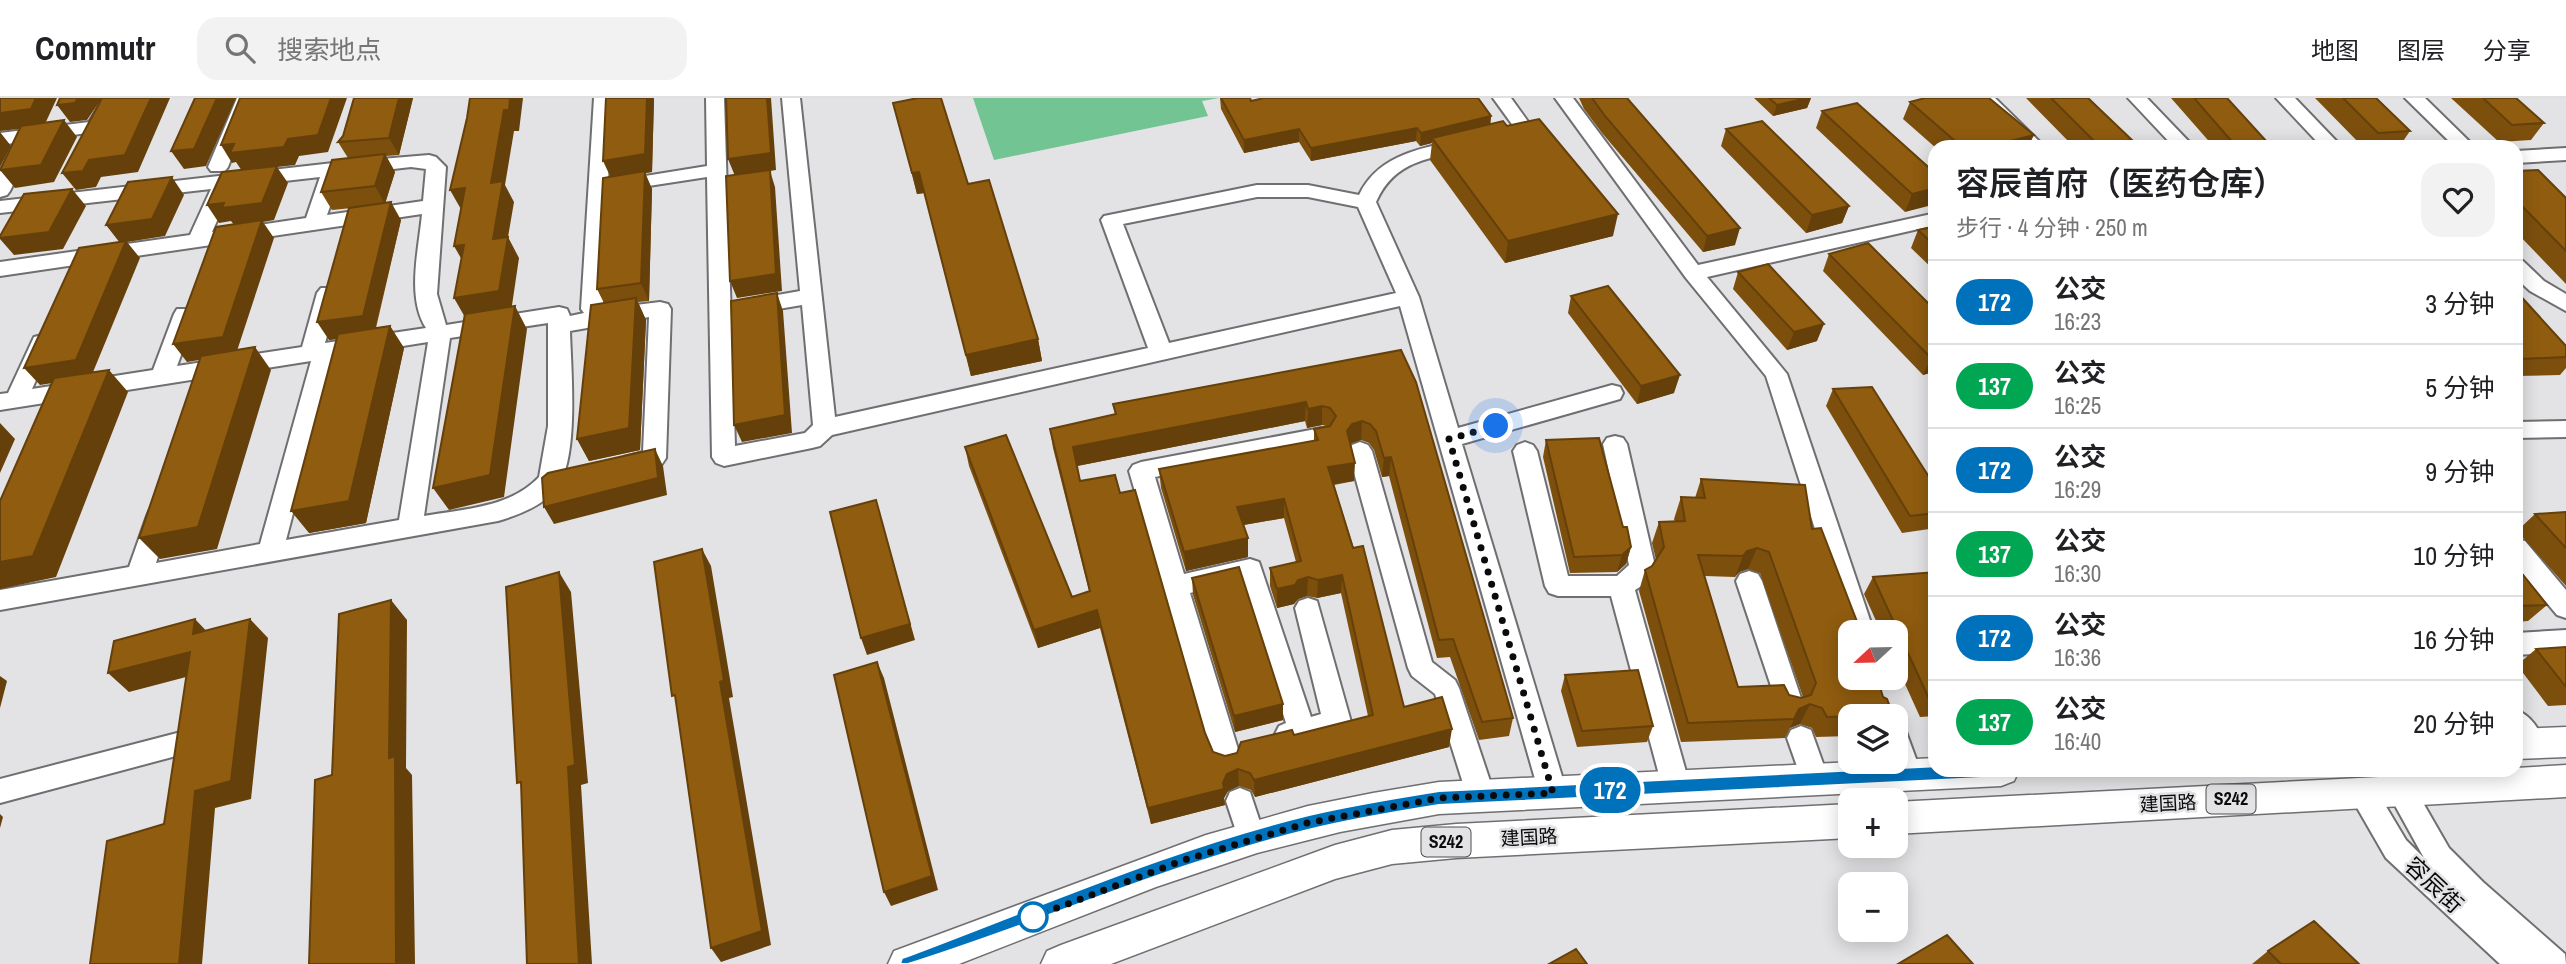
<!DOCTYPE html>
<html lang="zh">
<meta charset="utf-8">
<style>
body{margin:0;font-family:"Archivo Narrow","Noto Sans SC",sans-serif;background:#f2f2f2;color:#202124;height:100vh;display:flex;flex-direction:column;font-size:26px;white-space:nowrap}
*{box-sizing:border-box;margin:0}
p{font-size:23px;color:#757577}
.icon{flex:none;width:38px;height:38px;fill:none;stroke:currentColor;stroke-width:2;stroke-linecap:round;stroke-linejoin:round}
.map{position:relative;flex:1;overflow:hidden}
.details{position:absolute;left:1928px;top:42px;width:595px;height:637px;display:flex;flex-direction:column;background:#fff;border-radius:21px;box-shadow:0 4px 18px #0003}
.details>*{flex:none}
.badge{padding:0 14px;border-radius:23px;font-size:24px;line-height:46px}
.needle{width:46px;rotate:248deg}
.fabs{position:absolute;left:1838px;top:522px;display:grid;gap:14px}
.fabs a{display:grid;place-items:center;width:70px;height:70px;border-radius:14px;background:#fff;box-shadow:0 4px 18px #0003;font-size:35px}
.you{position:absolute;width:35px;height:35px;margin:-18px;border:5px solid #fff;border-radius:50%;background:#1a73e8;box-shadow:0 0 0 10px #1a73e833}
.map>.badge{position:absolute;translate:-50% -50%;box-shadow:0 0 0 4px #fff}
.round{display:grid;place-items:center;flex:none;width:74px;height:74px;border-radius:21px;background:#f2f2f2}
.headline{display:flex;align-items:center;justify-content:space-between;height:119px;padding:0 28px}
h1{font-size:33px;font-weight:600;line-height:52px}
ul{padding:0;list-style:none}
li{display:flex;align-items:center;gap:21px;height:84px;padding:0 28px;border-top:2px solid #e0e0e0}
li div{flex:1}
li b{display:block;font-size:26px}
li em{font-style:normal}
li .badge{min-width:77px;font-weight:700;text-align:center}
header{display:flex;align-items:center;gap:42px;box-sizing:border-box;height:98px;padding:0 35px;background:#fff;border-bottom:2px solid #e0e0e0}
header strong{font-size:33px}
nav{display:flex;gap:38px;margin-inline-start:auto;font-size:24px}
.search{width:490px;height:63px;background:#f2f2f2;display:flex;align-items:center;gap:18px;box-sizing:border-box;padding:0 24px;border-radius:21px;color:#757577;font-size:26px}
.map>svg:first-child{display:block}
</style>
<header>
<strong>Commutr</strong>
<div class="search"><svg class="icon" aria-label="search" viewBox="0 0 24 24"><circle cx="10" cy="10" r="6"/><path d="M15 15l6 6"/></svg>搜索地点</div>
<nav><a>地图</a><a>图层</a><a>分享</a></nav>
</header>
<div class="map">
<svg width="2566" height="866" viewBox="0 0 2566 866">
<rect width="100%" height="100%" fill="#e3e2e5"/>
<path fill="#72c492" d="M973 0H1219L1202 3 1208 18 994 62Z"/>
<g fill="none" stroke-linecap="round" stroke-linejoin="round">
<defs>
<path id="minor" d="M104 0H122L102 33 0 47V35L89 24Z
M237 0H255L228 69 225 73H211L208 69Z
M594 0H612L608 84 707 68 706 0H724L735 348 805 335 813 327 802 207 749 216 741 214 738 209 741 204 749 202 800 193 782 0H800L835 319 1148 250 1101 122 1104 118 1257 87H1308L1359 97C1379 55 1424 50 1464 41L1471 43 1473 47 1471 51C1430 61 1395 61 1376 104L1419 199 1458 330 1612 287 1620 289 1623 295 1620 301 1462 346 1567 695 1563 704 1553 707 1543 704 1539 695 1400 208 832 337 820 348 812 350 724 368 716 365 712 359 707 79 616 93 608 90 603 211 660 204 668 206 671 211 666 360 662 366 632 374 624 371 620 365 624 359 643 354 649 219 570 233C571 271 579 357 558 388 546 407 518 417 498 423L0 512V492L129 469 147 418 150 411 159 409 168 411 171 418 156 465 260 446 311 263 0 312V296L8 295 34 239 42 237 50 239 53 244 32 291 153 272 174 216 177 211H193L196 216 177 268 302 249 317 195 321 190H335L339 195 325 245 426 230C406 199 419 150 422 116L0 178V164L190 137 211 91 0 115V103L333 65 429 57 436 59 446 69 437 196 446 227 559 209 567 211 570 218 584 215 581 211ZM411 69 426 71 423 103 327 117 341 77ZM320 79 306 120 212 134 232 89ZM1257 99H1308L1358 109 1396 195 1169 245 1123 126ZM548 225V328L539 379C510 410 463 411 424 418L450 240ZM428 244 399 422 286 442 334 259Z
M1493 0H1511L1534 32 1532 36 1503 44 1496 42 1494 38 1496 34 1514 29Z
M1555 0H1573L1698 167 1936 115V127L1707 179 1787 276 1874 534H1850V537L1848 534 1766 278 1686 180Z
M1975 0H1995L2045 49H2025Z
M2128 0H2147L2194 49H2174Z
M2276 0H2295L2342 49H2322Z
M2405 0H2425L2475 49H2455Z
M22 44 31 50 10 93 7 97 0 99V74L15 46Z
M2566 50V62L2516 65V53Z
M2516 161 2523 163 2544 183 2566 196V213L2530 193 2516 180Z
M2566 323V339L2516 340V324Z
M1321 330 1329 332 1333 338 1329 344 1155 379 1184 476 1250 461 1259 464 1311 619 1321 616 1295 510 1299 503 1308 500 1317 503 1351 624 1347 632C1328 639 1298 651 1279 644L1275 636 1279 628 1286 625 1241 483 1190 495 1241 661 1237 670 1227 673 1217 670 1213 661 1129 373 1133 367 1141 364Z
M1615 338 1623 340 1627 346 1655 468 1643 487 1635 492 1690 688 1686 697 1676 700 1666 697 1662 688 1611 498H1558L1549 495 1545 488 1513 353 1517 347 1525 344 1533 347 1537 353 1568 478H1617L1629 467 1603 346 1607 340Z
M1360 344 1368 347 1372 353 1432 564 1455 582 1459 590 1495 698 1491 707 1481 711 1471 707 1467 698 1435 596 1412 578 1408 570 1348 353 1352 347Z
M2516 441 2525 443 2566 492V520L2557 517 2516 468Z
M1749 473 1758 476 1762 483 1803 606 1800 614 1790 617 1780 614 1777 606 1736 483 1740 476Z
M2566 532V554L2516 557V535Z
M2516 612C2531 617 2539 632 2546 645L2542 653C2511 665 2516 631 2516 612Z
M1895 627 1905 631 1922 677 1918 686 1908 689 1898 686 1889 663H1895Z
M1801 628 1811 632 1829 682 1825 691 1815 694 1805 691 1787 640 1791 632Z
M181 634 191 638 195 646 191 654 0 705V681Z
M2401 681 2411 684 2449 750 2483 784 2565 856 2566 866H2500L2386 760 2348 694 2352 685 2362 682 2372 685 2406 742 2424 760 2387 693 2391 684Z
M1240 690 1250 694 1266 742 1262 751 1252 755 1242 751 1226 703 1230 694Z"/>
<path id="major" d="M2566 629V659L2516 661V631Z
M1936 660V672H2019L2014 683 2001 688 1439 716 1340 734 1257 755 1156 789 959 866H888L894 853 1206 737 1308 708 1373 695 1439 684Z
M2566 667V699L1895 736V704L2516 672V670Z
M1850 706V740L1456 760 1392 766 1335 781 1111 866H1041L1047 853 1061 847 1335 747 1392 732 1456 726Z"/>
</defs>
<use href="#minor" stroke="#6f6e71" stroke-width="4"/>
<use href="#major" stroke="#6f6e71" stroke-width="3"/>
<use href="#minor" fill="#fff" fill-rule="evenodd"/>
<use href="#major" fill="#fff" fill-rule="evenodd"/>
</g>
<path fill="#7c4f0d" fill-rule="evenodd" d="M413 0 399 57 386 58 395 74 385 105 401 122 376 230 390 228 404 250 366 425 309 435 337 241 329 242 352 110 332 112 321 94 348 60 338 44 343 38Z
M606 0H654L652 74 645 75 652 91 649 203 638 204 646 222 640 352 589 363 577 341 604 205 597 191 610 79Z
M1220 0H1250L1251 3 1491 18 1490 26 1507 28 1613 138 1505 165 1430 62 1432 45 1420 48 1416 43 1311 63 1299 44 1244 55 1221 11Z
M1579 0H1627L1735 147 1703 154 1602 35 1584 11Z
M1754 0H1811L1807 10 1773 18Z
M2026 0H2088L2128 49H2074Z
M2171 0H2227L2267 44 2264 49H2214Z
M2315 0H2376L2410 33 2399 49H2363Z
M2451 0H2516L2544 25 2531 42 2499 44Z
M1910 4 2028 49 1936 50 1903 21Z
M893 5 968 86 1038 241 1042 263 971 278 924 95 917 96Z
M1822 13 1936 76 1905 114 1816 30Z
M1726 31 1849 108 1842 125 1806 135 1721 48Z
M2516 73 2566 100V186L2516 134Z
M1936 128V174L1911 150 1918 132Z
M1829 156 1936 213V273L1923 277 1823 173Z
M1738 174 1817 243 1787 252 1733 191Z
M2516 193 2566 248V270L2560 277 2516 278Z
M1571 198 1674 295 1637 306 1568 215Z
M1401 252 1513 620 1509 638 1479 642 1450 559 1437 560 1389 378 1382 379 1374 352 1369 345 1361 342 1350 346 1354 383 1334 387 1404 609 1449 649 1255 699 1251 692 1239 688 1228 693 1224 700 1225 707 1151 726 1100 530 1038 550 969 368 965 349 1072 499 1089 493 1053 350 1050 331 1115 316 1113 306ZM1305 323 1307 330 1322 327 1326 328 1314 331V343L1159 371 1161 390 1186 473 1248 459V440L1243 427 1284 420 1296 464 1270 470V488L1277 510 1294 506 1298 501 1307 498 1317 500 1341 495 1368 618 1294 637 1225 658 1213 654 1205 635 1120 395 1080 383 1077 368Z
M1833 291 1936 390V430L1902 435 1826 308Z
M1546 342 1623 429 1631 449 1626 466 1617 474 1570 475 1543 359Z
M1701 381 1812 431 1883 599 1893 617 1892 618H1850V638L1816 639 1812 630 1800 626 1790 630 1785 640 1681 644 1639 493 1645 472 1652 468 1656 462 1652 445 1659 424H1675L1674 421 1681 399 1695 400ZM1748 471 1760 475 1803 599 1801 600 1789 597 1738 589 1705 478 1735 479 1739 474Z
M2566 414V488L2517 433 2535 416Z
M2516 468 2547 507 2528 523 2516 524Z
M1936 474V618L1920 619 1895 564V534H1881L1864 496 1873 479Z
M1192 480 1283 622 1235 634 1193 497Z
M2566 549V607L2548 608 2517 567 2536 551Z
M1565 577 1653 628 1647 644 1577 649 1561 593Z
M2268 853 2359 866H2252Z"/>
<path fill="#65400a" d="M36 0H57L44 28 0 33V15Z
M78 0H102L87 22 70 24 57 7Z
M151 0H170L138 74 101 79 96 89 76 92 62 75 89 62Z
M217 0H236L206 68 184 71 171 53Z
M331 0H347L328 54 299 58 295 67 277 69 288 85 274 122 263 124 274 140 236 256 187 264 173 246 235 128 231 123 219 125 207 107 242 73 236 64 232 65 221 47 288 41Z
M399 0H413L399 57 389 40Z
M510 0H523L519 33H514L505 87 514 104 508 139 519 160 511 214 466 221 454 200 493 141 491 85 504 12Z
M647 0H654L652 74 645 75 652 91 649 203 641 185 611 80 603 63Z
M767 0H771L776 72 770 73 775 89 782 193 737 200 730 183 735 78 728 61Z
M1807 0H1811L1807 10 1773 18 1777 7Z
M1491 18 1490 31 1432 40V45L1420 48 1421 35Z
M64 22 77 39 54 84 15 90 0 72Z
M1417 30 1416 43 1311 63V50Z
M1299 31V44L1244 55V42Z
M0 34 11 48 0 69Z
M2034 37 2028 49H1987Z
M2132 42 2128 49H2097L2098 47Z
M385 56 395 74 385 106 375 88Z
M919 74 924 95 917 96 912 75Z
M172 79 184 97 165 138 127 144 140 160 91 279 40 287 24 270 120 145 106 127Z
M465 90 462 113 450 92Z
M1936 90V106L1905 114 1912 96Z
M72 91 86 108 63 151 14 157 0 141V140Z
M391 104 401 122 374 235 329 242 317 224Z
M1849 108 1842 125 1806 135 1812 117Z
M1618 116 1613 138 1505 165 1508 143Z
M1740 130 1735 147 1703 154 1707 138Z
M464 147 466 169 454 148Z
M777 195 783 213 792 335 742 344 734 327Z
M636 200 646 222 640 352 589 363 577 341Z
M515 208 527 231 504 399 449 412 433 390Z
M1824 226 1817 243 1787 252 1794 234Z
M390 228 404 250 366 425 309 435 291 413Z
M1038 241 1042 263 971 278 966 257Z
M255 249 271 272 217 451 160 461 139 440Z
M1936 258V273L1923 277 1931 260Z
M109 272 128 294 56 479 0 491V464Z
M1680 277 1674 295 1637 306 1641 288Z
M1306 304 1305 323 1077 368 1073 349Z
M1322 308V327L1307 330 1308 311Z
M1362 323 1361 342 1351 345 1346 352 1347 333 1352 326Z
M0 325 15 341 0 375Z
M655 351 663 368 667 397 554 426 544 409Z
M1391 359 1389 378 1382 379 1384 360Z
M1355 365 1354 383 1327 387 1328 369Z
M1284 401V420L1238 428 1237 409Z
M876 402 915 542 867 557 861 540Z
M1248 440V459L1186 473 1184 454Z
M1631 449 1626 466 1617 474 1622 457Z
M1757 450 1748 471 1739 474 1735 479 1743 458 1747 453Z
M702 451 711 468 733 599 729 600 771 847 721 864 711 850 720 584Z
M559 474 571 494 588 685 581 687 592 866H579L568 669Z
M1342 477 1341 495 1317 500 1318 482Z
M1308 479 1307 498 1298 501 1294 506 1277 510V491Z
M391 502 407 522 406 670 412 677 415 866H396L389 660Z
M1097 512 1100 530 1038 550 1034 532Z
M195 521 213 540 193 536Z
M250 521 268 540 251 701 215 710 202 866H179L195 693Z
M190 554 209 573 129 594 108 575Z
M877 564 884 580 938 792 891 808 884 794Z
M0 578 7 583 0 610Z
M1283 606V622L1235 634 1234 618Z
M1810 606 1800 626 1790 630 1799 611Z
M1452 631 1449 649 1255 699 1254 682Z
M1238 671 1239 688 1228 693 1224 700 1225 707 1151 726 1148 710 1223 685 1227 676Z
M0 716 3 719 0 730Z"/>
<path fill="#905c0f" stroke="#65400a" stroke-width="2" fill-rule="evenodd" d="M0 0H36L31 11 0 15Z
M60 0H78L75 5 57 7Z
M102 0H151L125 57 89 62 83 73 62 75Z
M195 0H217L194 51 171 53Z
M240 0H331L318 37 288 41 284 49 230 55 234 46 221 47Z
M354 0H399L389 40 338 44 343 38Z
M470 0H510L509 12H504L491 85 503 83 493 141 508 139 499 193 454 200 464 147 454 148 465 90 450 92 467 20Z
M606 0H647L645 56 603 63Z
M726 0H767L771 55 728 61Z
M918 0H941L968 86 989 82 1038 241 966 257 919 74 912 75 893 5Z
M1221 0H1250L1251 3 1264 0H1478L1491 18 1421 35 1417 30 1311 50 1299 31 1244 42Z
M1592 0H1627L1740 130 1707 138 1605 18Z
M1769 0H1807L1777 7Z
M1925 0H1989L2034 37 1987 49H1962L1910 4Z
M2051 0H2088L2132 42 2098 47Z
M2194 0H2227L2267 44 2234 46Z
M2343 0H2376L2410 33 2378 35Z
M2483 0H2516L2544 25 2512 27Z
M1857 5 1936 76V90L1912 96 1822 13Z
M1539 21 1618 116 1508 143 1432 40 1503 23 1507 28Z
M64 22 41 67 0 72 21 28Z
M1762 23 1849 108 1812 117 1726 31Z
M385 56 375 88 321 94 332 62Z
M277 68 262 105 222 110 224 105 207 107 222 74Z
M770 72 776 176 730 183 726 78Z
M2538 72 2566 100V153L2516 102V73Z
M645 73 641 185 597 191 603 80Z
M172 79 152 121 106 127 128 84Z
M72 91 49 134 0 140V138L24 96Z
M391 104 363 218 317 224 349 110Z
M262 122 223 239 173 246 216 129Z
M1936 128V149L1918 132Z
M126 143 76 262 24 270 79 150Z
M1868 145 1936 213V258L1931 260 1829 156Z
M1768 166 1824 226 1794 234 1738 174Z
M1608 188 1680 277 1641 288 1571 198Z
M2516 193 2566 248V259L2520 261 2516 256Z
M777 195 785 317 734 327 731 203Z
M636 200 629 330 577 341 591 207Z
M515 208 490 377 433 390 465 216Z
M390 228 349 403 291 413 338 236Z
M255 249 198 429 139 440 201 258Z
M1401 252 1416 284 1513 620 1482 624 1453 541 1439 542 1391 359 1384 360 1376 333 1370 326 1362 323 1352 326 1347 333 1355 365 1328 369 1353 450 1363 448 1404 609 1442 599 1452 631 1254 682 1250 675 1238 671 1227 676 1223 685 1224 691 1148 710 1097 512 1034 532 965 349 1006 337 1072 499 1090 493 1050 331 1116 316 1113 306ZM1306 304 1308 311 1322 308 1330 310 1336 318 1330 328 1314 331 1318 342 1159 371 1184 454 1248 440 1237 409 1284 401 1301 463 1270 470 1277 491 1295 487 1298 482 1308 479 1318 482 1342 477 1373 617 1294 637 1292 632 1241 644 1237 655 1225 658 1213 654 1205 635 1135 392 1120 395 1115 377 1080 383 1073 349Z
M109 272 33 458 0 464V403L54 280Z
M1872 289 1936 390V415L1910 418 1833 291Z
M1599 340 1623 429H1627L1631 449 1622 457 1574 459 1546 342Z
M655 351 658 380 544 409 542 380 548 375Z
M1701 381 1805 387 1812 431 1821 430 1861 534H1850V579H1877L1883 599 1887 601 1893 617 1827 619 1822 610 1810 606 1799 611 1794 621 1688 625 1645 472 1652 468 1664 449 1659 424 1685 423 1681 399 1705 400ZM1757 450 1769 454 1816 585 1811 597 1801 600 1789 597 1784 587 1738 589 1698 457 1743 458 1747 453Z
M876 402 910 526 861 540 830 414Z
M2566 414V450L2535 416Z
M702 451 724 582 720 584 762 833 711 850 675 597 672 598 654 464Z
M2516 468 2547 507 2516 508Z
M1239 469 1283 606 1234 618 1192 480Z
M559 474 575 667 568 669 579 866H527L521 684 517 685 506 489Z
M1936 474V602L1930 603 1873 479Z
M391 502 389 660 395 658 396 866H309L315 682 332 677 339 516Z
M195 521 193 536 250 521 231 683 195 693 179 866H90L107 743 164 726 190 554 108 575 114 543Z
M2566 549V589L2536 551Z
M877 564 932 778 884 794 834 577Z
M1638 572 1653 628 1582 633 1565 577Z
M2314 823 2359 866H2281L2268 853Z
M1947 837 1973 866H1898Z
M1576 851 1587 866H1549Z"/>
<path fill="#0072bc" stroke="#fff" stroke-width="2" d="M2001 665 2007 667 2009 672 2007 677 2001 679 1439 707C1395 714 1352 721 1308 732 1173 765 1039 825 908 866H900L902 860 908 858C1039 809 1173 750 1309 717 1352 707 1395 700 1439 693Z"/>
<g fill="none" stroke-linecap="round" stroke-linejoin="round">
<path stroke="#0b0b0c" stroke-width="7" stroke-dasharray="0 12.6" d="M1033 819 1184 762 1307 725 1439 700 1553 695 1449 341 1496 328"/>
</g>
<circle fill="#fff" stroke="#0072bc" stroke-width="3.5" cx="1033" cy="819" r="14"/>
<g text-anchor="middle" stroke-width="5" stroke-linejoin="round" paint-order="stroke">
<g fill="#e3e2e5" stroke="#4c4c4d" stroke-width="2">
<rect x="2206.5" y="686.5" width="49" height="29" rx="5"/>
<rect x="1421.5" y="729.5" width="49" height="29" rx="5"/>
</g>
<g font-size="18" font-weight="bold" fill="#0b0b0c">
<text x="2231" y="707">S242</text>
<text x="1446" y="750">S242</text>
</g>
<g font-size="19" fill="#0b0b0c" stroke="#e3e2e5">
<text transform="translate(2168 705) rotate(-3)" y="7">建国路</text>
<text transform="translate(1529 739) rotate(-3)" y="7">建国路</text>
</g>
<g font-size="23" fill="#0b0b0c" stroke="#e3e2e5">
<text transform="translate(2434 787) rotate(43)" y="8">容辰街</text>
</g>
</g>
</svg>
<div class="fabs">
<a><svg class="needle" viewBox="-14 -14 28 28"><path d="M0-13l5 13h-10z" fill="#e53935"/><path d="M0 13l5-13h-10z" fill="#757577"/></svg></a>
<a><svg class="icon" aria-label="layers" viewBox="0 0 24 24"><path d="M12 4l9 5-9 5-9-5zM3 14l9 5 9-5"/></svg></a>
<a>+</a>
<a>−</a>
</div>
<div class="you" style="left:1496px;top:328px"></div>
<b class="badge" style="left:1610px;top:692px;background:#0072bc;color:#fff">172</b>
<section class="details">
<div class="headline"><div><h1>容辰首府（医药仓库）</h1><p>步行 · 4 分钟 · 250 m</p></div><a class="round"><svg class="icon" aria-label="heart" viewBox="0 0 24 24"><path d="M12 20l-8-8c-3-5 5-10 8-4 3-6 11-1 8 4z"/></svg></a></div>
<ul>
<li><span class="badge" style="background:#0072bc;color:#fff">172</span><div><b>公交</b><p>16:23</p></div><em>3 分钟</em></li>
<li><span class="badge" style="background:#00a651;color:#fff">137</span><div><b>公交</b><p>16:25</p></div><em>5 分钟</em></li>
<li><span class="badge" style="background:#0072bc;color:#fff">172</span><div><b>公交</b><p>16:29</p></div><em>9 分钟</em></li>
<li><span class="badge" style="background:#00a651;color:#fff">137</span><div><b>公交</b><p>16:30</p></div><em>10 分钟</em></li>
<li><span class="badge" style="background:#0072bc;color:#fff">172</span><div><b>公交</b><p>16:36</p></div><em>16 分钟</em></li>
<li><span class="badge" style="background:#00a651;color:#fff">137</span><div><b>公交</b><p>16:40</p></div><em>20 分钟</em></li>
</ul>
</section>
</div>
